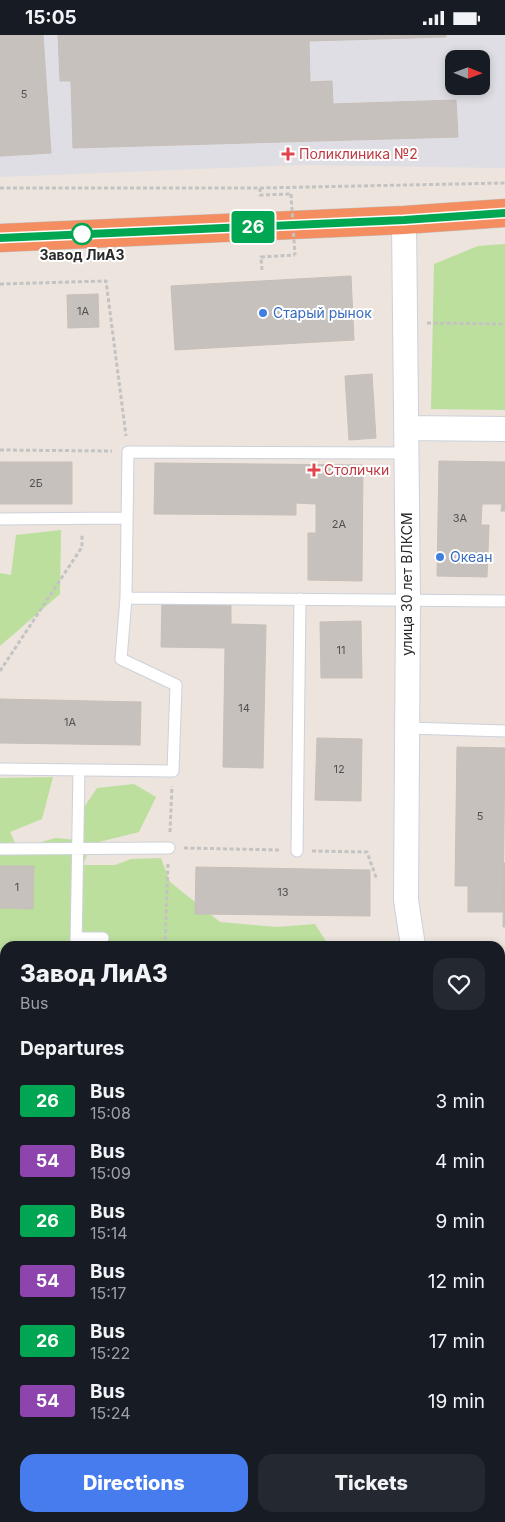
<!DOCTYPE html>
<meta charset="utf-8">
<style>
body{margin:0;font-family:Inter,sans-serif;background:#242831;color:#f1f3f6;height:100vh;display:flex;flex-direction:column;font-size:19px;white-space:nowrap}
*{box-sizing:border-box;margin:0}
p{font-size:16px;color:#9ea1a6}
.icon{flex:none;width:28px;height:28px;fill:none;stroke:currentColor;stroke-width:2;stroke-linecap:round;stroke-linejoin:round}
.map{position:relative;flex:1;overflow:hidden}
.details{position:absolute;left:0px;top:906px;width:505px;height:581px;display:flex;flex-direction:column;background:#171b24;border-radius:15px 15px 0 0;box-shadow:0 2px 8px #0003}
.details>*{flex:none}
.badge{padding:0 10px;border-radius:4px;font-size:18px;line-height:32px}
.needle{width:32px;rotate:91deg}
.tools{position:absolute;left:445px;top:15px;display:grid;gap:10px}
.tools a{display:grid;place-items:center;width:45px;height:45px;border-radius:10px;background:#171b24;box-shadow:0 2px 8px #0003;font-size:25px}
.map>.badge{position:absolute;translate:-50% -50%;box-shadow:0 0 0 2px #fff}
h2{padding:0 20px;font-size:19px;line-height:45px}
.round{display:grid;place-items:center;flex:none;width:52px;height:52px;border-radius:15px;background:#242831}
.summary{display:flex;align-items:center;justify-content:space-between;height:85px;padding:0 20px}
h1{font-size:24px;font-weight:800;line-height:38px}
.primary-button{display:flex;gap:10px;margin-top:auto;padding:10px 20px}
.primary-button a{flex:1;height:58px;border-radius:15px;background:#477cef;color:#fff;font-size:20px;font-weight:800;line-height:58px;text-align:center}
.primary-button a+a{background:#242831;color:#f1f3f6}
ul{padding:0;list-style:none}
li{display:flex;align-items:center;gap:15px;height:60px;padding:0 20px}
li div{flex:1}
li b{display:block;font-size:19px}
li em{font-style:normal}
li .badge{min-width:55px;font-weight:700;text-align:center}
.status{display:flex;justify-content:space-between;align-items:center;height:35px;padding:0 25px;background:#171b24;direction:ltr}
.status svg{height:14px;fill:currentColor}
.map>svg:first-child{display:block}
</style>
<div class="status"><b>15:05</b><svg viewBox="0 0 49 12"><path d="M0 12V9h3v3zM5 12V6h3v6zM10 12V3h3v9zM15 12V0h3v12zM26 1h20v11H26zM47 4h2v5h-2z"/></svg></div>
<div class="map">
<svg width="505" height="1487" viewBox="0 0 505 1487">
<rect width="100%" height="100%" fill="#ece4dd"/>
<path fill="#dfdee4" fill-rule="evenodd" d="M0 0H505V133L301 130 0 142ZM454 24H481V51H454Z"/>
<path fill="#bcdf9d" d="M505 209V375L431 374 434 229 478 211Z
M61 495 60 559 0 611V538L11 540 16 500Z
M53 742 42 784 10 797 18 814 55 803 78 805 80 778 97 753 134 749 156 762 139 797 91 809 83 830H115L131 824 161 823 170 847 220 887 277 892 315 889 329 911H5V957H0V743Z"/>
<path fill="#c7c1bd" stroke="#c7bfb7" d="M0 0H43L51 118 0 121Z
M58 0H446V2L309 6 310 47 332 46 333 69 456 65 458 102 73 113 71 46H60Z
M351 241 354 305 175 315 171 251Z
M98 259 99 292 68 293 67 260Z
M372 339 376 403 349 405 345 341Z
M439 426 505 427V476H501L502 469H482L481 490H489L487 542 437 541Z
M0 427H72V469H0Z
M155 428 363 430 362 546 308 545V498H316V469L296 468V480L154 479Z
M162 566 231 567V589L266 590 263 733 223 732 225 613 161 612Z
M361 586 362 643H321L320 587Z
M0 664 141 667 140 710 0 708Z
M317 703 362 704 361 766 315 765Z
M457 712 505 713 503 877H468V851H455Z
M504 828H505V892H503Z
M0 831H34L33 874 0 873Z
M196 832 370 835V881L195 879Z
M253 1482H293V1487H253Z"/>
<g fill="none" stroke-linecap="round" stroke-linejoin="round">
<defs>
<path id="lane" d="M407 418 128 417 126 563 505 566
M0 484 127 483
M408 693 505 696
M0 734 173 736 176 650 121 624 126 563
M0 814 169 813
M297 816 300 564
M76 903H103
M76 911 79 735
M500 1302H505
M0 1358H5
M213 1487V1482
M324 1487V1482"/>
<path id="street" d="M404 185 408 565 406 865 413 911
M407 393 505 394
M0 972H5
M500 982H505
M500 1471H505
M475 1482V1487"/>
<path id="highway" d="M0 203 404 185 505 178"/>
</defs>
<use href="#lane" stroke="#ccd1db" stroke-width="13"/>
<use href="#street" stroke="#ccd1db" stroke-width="26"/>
<use href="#highway" stroke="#c3c3c3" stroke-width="29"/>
<path stroke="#c3c3c3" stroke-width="3" stroke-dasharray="4 2.5" stroke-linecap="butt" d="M0 153H260L505 148
M260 153V160L291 159
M262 235 261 222 295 220
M0 249 106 246 126 401
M427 288 505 289
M0 415 112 416
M0 636 82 512V499
M170 797 172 751
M184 813 281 815
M312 816 367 817 377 845
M165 911 168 829
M0 1061 5 1051
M0 1109 5 1115
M500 1370 505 1394
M136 1482 138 1487
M129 1487 133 1482"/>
<use href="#lane" stroke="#fff" stroke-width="11"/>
<use href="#street" stroke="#fff" stroke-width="24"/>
<use href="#highway" stroke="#f48d60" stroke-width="28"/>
<path stroke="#c3c3c3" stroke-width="3" stroke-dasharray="4 2.5" stroke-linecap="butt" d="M291 159 295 220"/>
</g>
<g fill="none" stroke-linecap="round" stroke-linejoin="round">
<defs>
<path id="line" d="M0 203 404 185 505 178"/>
</defs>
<use href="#line" stroke="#fff" stroke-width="11"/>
<use href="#line" stroke="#00a651" stroke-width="8"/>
</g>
<g fill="#e0444e" stroke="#fff" stroke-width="2">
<path d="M285.5 111.5h5v5h5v5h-5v5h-5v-5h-5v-5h5z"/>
<path d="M311.5 427.5h5v5h5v5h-5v5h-5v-5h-5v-5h5z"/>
</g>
<circle fill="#fff" stroke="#00a651" stroke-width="2.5" cx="82" cy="199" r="10"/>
<g fill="#3f7fe0" stroke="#fff" stroke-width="2">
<circle cx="263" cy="278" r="5"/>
<circle cx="440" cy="522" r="5"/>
</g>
<g text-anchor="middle" stroke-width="4" stroke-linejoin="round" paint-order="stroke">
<g font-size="11" fill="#51504f">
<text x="24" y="63">5</text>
<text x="83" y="280">1А</text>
<text x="36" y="452">2Б</text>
<text x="460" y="487">3А</text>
<text x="339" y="493">2А</text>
<text x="341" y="619">11</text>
<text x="244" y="677">14</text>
<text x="70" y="691">1А</text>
<text x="339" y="738">12</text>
<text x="480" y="785">5</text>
<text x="17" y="856">1</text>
<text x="283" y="861">13</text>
</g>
<g font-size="14" fill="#be3a42" stroke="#fff" text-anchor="start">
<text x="299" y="124">Поликлиника №2</text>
<text x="324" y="440">Столички</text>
</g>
<g font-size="14" font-weight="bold" fill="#2a2a2a" stroke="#fff">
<text x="82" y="225">Завод ЛиАЗ</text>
</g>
<g font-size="14" fill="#366cbe" stroke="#fff" text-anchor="start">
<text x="273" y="283">Старый рынок</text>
<text x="450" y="527">Океан</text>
</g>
<g font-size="14" fill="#2a2a2a" stroke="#fff">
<text transform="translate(407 549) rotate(-90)" y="5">улица 30 лет ВЛКСМ</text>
</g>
</g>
</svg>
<div class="tools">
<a><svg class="needle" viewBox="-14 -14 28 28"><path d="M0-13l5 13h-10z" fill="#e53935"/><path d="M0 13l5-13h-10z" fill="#9ea1a6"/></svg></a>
</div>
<b class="badge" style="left:253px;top:192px;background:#00a651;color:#fff">26</b>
<section class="details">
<div class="summary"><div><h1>Завод ЛиАЗ</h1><p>Bus</p></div><a class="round"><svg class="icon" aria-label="heart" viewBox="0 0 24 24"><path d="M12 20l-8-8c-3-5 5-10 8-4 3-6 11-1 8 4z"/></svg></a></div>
<h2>Departures</h2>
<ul>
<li><span class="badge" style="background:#00a651;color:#fff">26</span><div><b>Bus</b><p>15:08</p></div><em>3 min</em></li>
<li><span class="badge" style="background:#8e44ad;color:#fff">54</span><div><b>Bus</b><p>15:09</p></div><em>4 min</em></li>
<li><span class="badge" style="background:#00a651;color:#fff">26</span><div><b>Bus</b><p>15:14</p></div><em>9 min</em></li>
<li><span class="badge" style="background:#8e44ad;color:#fff">54</span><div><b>Bus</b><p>15:17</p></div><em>12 min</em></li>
<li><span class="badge" style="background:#00a651;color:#fff">26</span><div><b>Bus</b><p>15:22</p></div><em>17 min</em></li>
<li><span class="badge" style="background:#8e44ad;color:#fff">54</span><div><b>Bus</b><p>15:24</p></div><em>19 min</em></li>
</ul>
<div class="primary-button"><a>Directions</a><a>Tickets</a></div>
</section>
</div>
